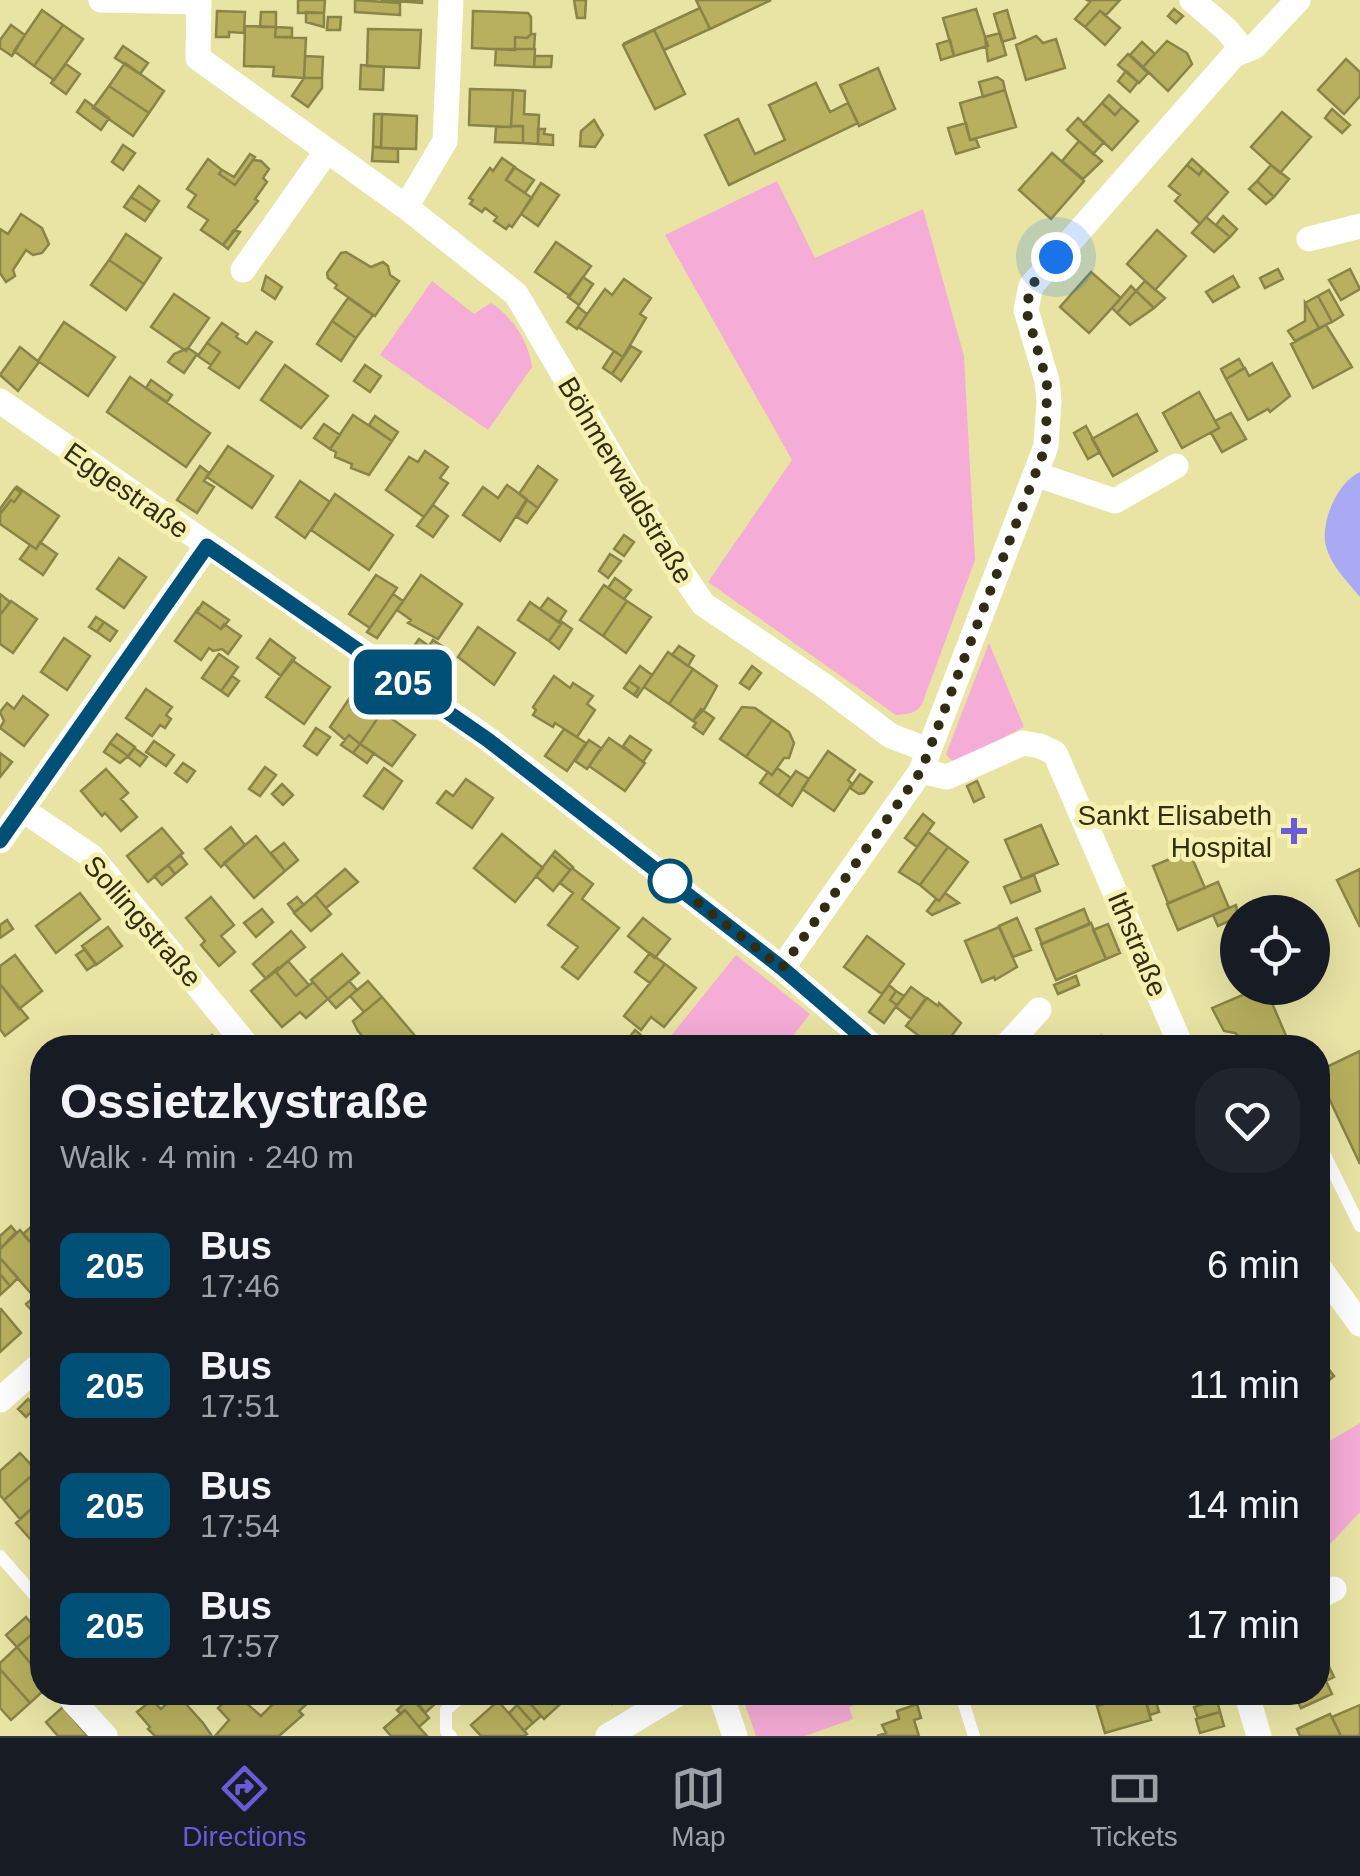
<!DOCTYPE html>
<meta charset="utf-8">
<style>
body{margin:0;font-family:Helvetica,sans-serif;background:#20242c;color:#f1f3f6;height:100vh;display:flex;flex-direction:column;font-size:38px;white-space:nowrap}
*{box-sizing:border-box;margin:0}
p{font-size:32px;color:#9ea1a6}
.icon{flex:none;width:55px;height:55px;fill:none;stroke:currentColor;stroke-width:2;stroke-linecap:round;stroke-linejoin:round}
.map{position:relative;flex:1;overflow:hidden}
.panel{position:absolute;left:30px;top:1035px;width:1300px;height:670px;display:flex;flex-direction:column;background:#171b24;border-radius:40px;box-shadow:0 10px 40px #0002}
.panel>*{flex:none}
.badge{padding:0 20px;border-radius:15px;font-size:35px;line-height:65px}
.fabs{position:absolute;left:1220px;top:895px;display:grid;gap:20px}
.fabs a{display:grid;place-items:center;width:110px;height:110px;border-radius:50%;background:#171b24;box-shadow:0 10px 40px #0002;font-size:50px}
.you{position:absolute;width:50px;height:50px;margin:-25px;border:8px solid #fff;border-radius:50%;background:#1a73e8;box-shadow:0 0 0 15px #1a73e833}
.map>.badge{position:absolute;translate:-50% -50%;box-shadow:0 0 0 5px #fff}
.round{display:grid;place-items:center;flex:none;width:105px;height:105px;border-radius:40px;background:#20242c}
.head{display:flex;align-items:center;justify-content:space-between;height:170px;padding:0 30px}
h1{font-size:48px;font-weight:700;line-height:75px}
ul{padding:0;list-style:none}
li{display:flex;align-items:center;gap:30px;height:120px;padding:0 30px}
li div{flex:1}
li b{display:block;font-size:38px}
li em{font-style:normal}
li .badge{min-width:110px;font-weight:700;text-align:center}
.tabs{display:flex;justify-content:space-around;align-items:center;height:140px;border-top:2px solid #363941;background:#171b24;font-size:28px;color:#9ea1a6}
.tabs a{display:grid;justify-items:center;gap:5px}
.tabs .selected{color:#6a5cd6}
.map>svg:first-child{display:block}
</style>
<div class="map">
<svg width="1360" height="1736" viewBox="0 0 1360 1736">
<rect width="100%" height="100%" fill="#e9e4a4"/>
<path fill="#f5acd6" d="M777 181 815 258 923 209 964 356 975 560 922 704C916 714 908 714 896 715L708 582 792 460 665 235Z
M432 281 474 314 491 303C512 316 529 342 532 367L488 430 380 355Z
M989 643 1024 727 958 761 951 760 946 754Z
M736 955 810 1014 784 1047H662Z
M1360 1423V1512L1318 1557V1448Z
M741 1693V1692L892 1693 849 1707 853 1719 805 1736H756Z"/>
<path fill="#aaaaf4" d="M1360 472V597C1347 581 1328 563 1325 541 1322 518 1339 481 1360 472Z"/>
<path fill="#b8b05e" stroke="#898447" stroke-width="2.5" d="M298 0H325L324 13H298Z
M355 0 400 3V15L355 12Z
M381 0H422V3Z
M574 0H586L585 18H577Z
M696 0H771L710 29Z
M1087 0H1120L1106 15 1100 11 1085 27 1075 19 1090 2Z
M700 8 710 29 664 50 654 30 623 44Z
M976 9 988 46 954 56 943 18Z
M1174 9 1183 16 1176 23 1168 16Z
M42 10 63 25 34 66 14 51Z
M1007 10 1015 38 1002 42 994 14Z
M217 11 245 12 244 33 229 32V37H216Z
M473 11 528 13 531 17V34L527 38 515 37V50L472 48Z
M1100 11 1120 28 1105 45 1085 27Z
M261 12H276V27H260Z
M306 12 324 13V27L306 22Z
M328 17H341L340 30H327Z
M11 25 25 35 12 56 0 48V40Z
M63 25 83 39 54 80 34 66Z
M245 26 276 27 275 37 306 38 304 78 273 76 274 67 244 66Z
M276 27 292 28V37H275Z
M368 29 421 30 419 68 367 66Z
M654 30 685 94 655 109 623 45Z
M1000 33 1006 55 988 61 985 37Z
M531 34H535L534 49H515V37L527 38Z
M1036 36 1043 43 1056 39 1065 68 1026 80 1016 45Z
M950 40 954 56 941 60 937 44Z
M1167 41 1187 53 1192 64 1168 91 1143 67Z
M1142 42 1155 54 1143 67 1130 55Z
M123 46 148 63 140 74 115 58Z
M496 49H535L534 67 495 65Z
M1128 54 1148 73 1139 83 1118 65Z
M305 56 323 57 322 78H304Z
M535 56H552L551 67H534Z
M1346 59 1360 72V96L1344 114 1318 90Z
M125 63 164 91 149 113 109 86Z
M66 64 80 74 66 94 51 83Z
M361 65 384 67 383 90 360 89Z
M878 68 895 109 859 126 840 85Z
M1126 71 1138 82 1130 92 1118 81Z
M997 77 1003 81 1005 90 983 97 979 82Z
M304 78H322V88L308 107 292 96Z
M816 83 830 112 848 103 858 123 729 185 705 135 738 119 755 154 785 140 769 105Z
M109 86 149 113 133 136 93 108Z
M470 89 513 90 511 127 469 125Z
M513 90 525 91 524 114 539 115 538 144 523 143V126H511Z
M1005 90 1016 127 970 140 960 103Z
M1109 95 1122 107 1115 115 1102 103Z
M85 100 109 118 101 130 77 112Z
M1102 103 1115 115 1122 107 1138 121 1112 150 1083 124Z
M1332 109 1350 125 1342 133 1325 118Z
M1282 112 1311 137 1280 173 1251 147Z
M374 114H382L381 147H373Z
M382 114 417 116 416 149 381 148Z
M1078 118 1104 142 1093 154 1067 130Z
M594 120 603 135 595 147 580 146 581 131Z
M966 123 970 140 976 139 979 147 956 154 948 128Z
M523 126V143L495 142 496 127Z
M538 129H545L544 134 553 135V145L538 144Z
M1079 141 1102 161 1083 179 1062 161Z
M123 145 135 153 123 170 112 162Z
M373 147 398 149V162L372 161Z
M1052 153 1084 181 1051 219 1019 190Z
M250 154 255 157 235 185 219 174 222 170 234 177Z
M502 158 515 167 506 180 532 198 512 227 509 225 506 229 494 221 497 217 485 208 482 212 470 204 473 200 469 198 490 168 493 171Z
M208 159 222 170 219 174 235 185 253 160 261 161 269 169 263 178 267 182 255 199 258 201 223 245 201 230 208 220 188 207 196 195 187 189Z
M1192 159 1203 169 1199 175 1187 165Z
M1187 165 1199 175 1203 169 1228 192 1200 224 1175 201 1180 195 1169 186Z
M1271 165 1289 179 1274 197 1257 181Z
M514 167 534 180 525 193 506 180Z
M1257 181 1274 197 1266 204 1249 189Z
M541 183 559 195 538 226 521 214Z
M139 186 159 201 152 211 131 197Z
M131 197 152 211 145 221 124 207Z
M21 214 42 228 49 244 42 253 33 255 26 250 13 270 15 276 6 282 0 273V229L8 234Z
M1223 216 1237 229 1230 237 1216 225Z
M1206 217 1230 237 1214 252 1192 233Z
M234 230 240 232 228 249 223 245Z
M1157 230 1186 256 1155 290 1127 264Z
M126 234 161 258 144 284 109 260Z
M556 242 591 266 570 296 535 272Z
M346 252 371 267 383 262 388 266 390 275 399 281 375 316 335 288 337 285 328 278 327 273 341 253Z
M109 260 144 284 126 310 91 285Z
M1278 269 1283 279 1265 288 1260 278Z
M1350 269 1360 289 1341 300 1329 280Z
M1091 272 1121 298 1089 333 1060 307Z
M266 276 282 287 275 299 262 290Z
M1233 276 1239 287 1213 302 1206 292Z
M583 277 593 284 579 305 568 297Z
M624 279 651 298 640 314 646 318 623 357 578 327 605 289 612 295Z
M1145 281 1165 298 1154 308 1136 291Z
M1131 286 1136 291 1117 313 1112 308Z
M1329 290 1343 315 1332 322 1318 296Z
M1136 291 1154 308 1130 325 1117 313Z
M174 294 209 318 186 351 151 327Z
M1318 296 1332 322 1319 328 1305 303Z
M348 298 373 315 356 338 332 321Z
M1305 303 1319 328 1295 341 1288 331 1305 321Z
M578 307 587 314 577 329 567 322Z
M332 321 356 338 341 361 317 344Z
M64 322 115 357 88 396 38 361Z
M222 323 238 334 236 337 247 344 256 332 272 342 239 388 209 368 220 352 207 343Z
M1326 325 1352 367 1313 388 1291 344Z
M207 343 220 352 211 365 198 356Z
M631 346 641 352 621 381 612 374Z
M20 347 39 362 18 391 0 375Z
M188 348 197 354 184 373 168 362 174 354Z
M614 351 623 357 612 374 603 368Z
M1239 359 1244 368 1226 379 1221 369Z
M1272 363 1290 396 1270 412 1268 409 1248 420 1226 379 1245 368 1249 376Z
M285 365 328 396 301 428 261 400Z
M365 365 381 376 370 392 354 381Z
M130 377 210 433 186 467 107 412Z
M151 380 172 395 167 402 146 388Z
M1199 392 1219 428 1182 448 1163 413Z
M1231 413 1246 439 1222 452 1211 433 1219 428 1215 421Z
M1137 414 1157 451 1113 476 1092 439Z
M353 415 392 441 369 475 351 468 352 464 335 457 336 452 330 449Z
M375 416 398 432 392 441 369 425Z
M324 424 340 435 330 449 314 438Z
M1086 426 1100 452 1088 459 1074 433Z
M228 446 273 476 252 508 207 477Z
M425 451 448 467 440 478 448 483 424 517 386 490 409 457 418 462Z
M200 466 209 473 204 481 214 487 197 513 177 500Z
M538 466 557 480 538 508 519 494Z
M300 481 330 502 305 538 276 517Z
M507 485 527 499 500 541 463 515 483 487 498 498Z
M16 486 59 516 36 549 0 524V514L11 500 14 502 21 493Z
M15 488 21 493 14 502 11 500 0 514V509Z
M335 494 393 535 369 570 311 530Z
M527 500 538 508 527 523 517 517Z
M433 505 448 516 433 537 417 526Z
M624 535 634 542 624 556 614 549Z
M40 542 57 554 43 575 20 559 30 545 36 549Z
M610 554 621 561 608 578 599 571Z
M119 558 146 577 124 608 97 589Z
M376 575 397 588 370 628 349 614Z
M421 575 462 604 438 639 408 623 411 620 397 610Z
M615 578 631 590 624 599 608 588Z
M604 585 627 601 603 636 580 620Z
M0 594 10 602 0 615Z
M393 594 403 601 377 638 367 632Z
M548 598 566 611 559 622 540 609Z
M11 601 37 619 13 653 0 644V615Z
M627 601 651 617 626 653 603 636Z
M203 602 229 620 225 625 221 629 197 612Z
M530 602 561 624 549 641 518 620Z
M199 607 197 612 221 629 224 624 241 636 228 654 222 649 213 651 209 648 201 660 175 641Z
M96 617 104 622 97 632 89 627Z
M104 622 117 631 110 641 97 632Z
M562 622 572 629 559 649 549 641Z
M478 627 515 653 494 685 458 657Z
M64 638 90 656 67 690 41 672Z
M270 639 295 658 281 676 257 658Z
M419 639 429 646 433 640 442 646 424 672 405 659Z
M679 646 694 656 688 666 672 655Z
M668 652 693 669 669 704 644 687Z
M219 654 238 667 221 691 202 678Z
M292 660 330 687 304 724 266 697Z
M640 666 652 675 637 697 634 695 639 688 629 681Z
M752 666 761 673 749 689 740 683Z
M693 669 717 686 705 708 693 721 669 704Z
M232 676 239 681 228 696 221 691Z
M554 676 570 688 573 683 593 696 587 704 595 710 577 737 555 723 553 727 533 715 536 710 533 707Z
M629 681 639 688 634 695 624 688Z
M146 689 172 707 166 715 171 719 165 728 160 725 152 736 126 718Z
M353 693 382 712 360 744 349 735 345 740 330 727Z
M23 696 48 715 24 746 0 728 4 721 0 712 7 703 14 709Z
M742 707 755 708 772 720 746 757 720 739Z
M701 709 714 718 703 734 693 727 696 723 693 721Z
M382 712 415 735 392 766 360 744Z
M772 720 789 732 794 743 789 758H784L772 775 746 757Z
M316 728 330 737 317 755 304 746Z
M564 729 586 743 567 771 545 756Z
M117 734 135 747 128 756 110 743Z
M349 735 360 744 353 753 341 745Z
M630 736 651 750 643 762 623 746Z
M609 738 645 763 625 791 589 766Z
M589 740 601 748 587 769 575 761Z
M154 741 174 755 166 766 146 752Z
M110 743 128 756 120 763 104 752Z
M360 744 374 753 367 763 353 753Z
M134 748 147 757 140 766 128 757Z
M828 751 855 770 848 780 852 784 834 811 802 789Z
M0 753 12 762 0 777Z
M183 763 195 771 187 782 175 773Z
M265 767 276 775 260 796 249 789Z
M384 768 402 781 383 809 364 796Z
M777 768 791 778 778 796 760 783 768 772 772 775Z
M106 769 128 793 121 799 137 817 121 831 105 813 102 816 81 791Z
M796 771 809 779 792 806 778 796Z
M860 774 872 782 864 793 859 794 850 788Z
M466 779 493 798 472 828 437 803 446 791 453 796Z
M977 781 984 797 974 802 967 786Z
M282 784 293 795 283 805 272 794Z
M923 814 934 823 917 847 905 838Z
M1041 825 1058 864 1022 879 1005 840Z
M231 827 245 845 221 867 205 849Z
M162 828 183 853 148 882 127 856Z
M928 832 948 847 920 885 899 872Z
M502 834 543 868 515 902 474 868Z
M256 836 285 871 254 898 224 863Z
M284 843 298 860 285 871 271 853Z
M948 847 968 862 939 901 920 885Z
M555 851 573 867 570 870 552 855Z
M1189 851 1205 888 1168 903 1153 866Z
M180 855 187 864 175 874 168 865Z
M552 855 570 870 553 891 536 876Z
M168 865 175 874 162 885 154 876Z
M572 868 593 884 582 899 619 928 578 979 562 967 578 947 548 925 573 893 560 883Z
M345 869 358 882 326 908 315 895Z
M1360 869V927L1337 880Z
M1034 875 1040 891 1011 903 1004 887Z
M1218 882 1229 908 1178 930 1167 904Z
M80 893 100 919 56 953 36 926Z
M945 893 959 903 932 915 927 911 936 899 939 901Z
M315 895 331 914 311 931 294 913Z
M211 897 234 925 221 936 235 952 219 966 201 945 205 941 186 918Z
M297 897 304 905 294 912 288 904Z
M1236 905 1238 917 1218 926 1213 915Z
M262 909 273 922 256 937 244 923Z
M1084 909 1090 924 1042 944 1036 929Z
M643 918 670 939 655 958 628 936Z
M1017 918 1031 950 1013 957 999 926Z
M7 920 13 929 0 938V925Z
M1091 923 1106 959 1056 980 1041 944Z
M1108 924 1120 953 1106 959 1093 930Z
M108 927 122 946 96 965 82 946Z
M999 927 1017 967 995 980 994 977 982 982 965 941Z
M291 931 305 947 266 979 253 964Z
M867 936 904 964 882 994 844 967Z
M85 949 96 964 87 970 76 955Z
M650 953 665 964 650 983 635 972Z
M342 954 359 973 328 999 311 980Z
M15 955 42 991 19 1009 0 984V966Z
M288 961 309 985 296 996 276 972Z
M665 964 696 988 664 1027 651 1017 641 1030 624 1016Z
M279 967 276 972 296 996 313 982 328 999 306 1018 300 1012 282 1027 251 991Z
M1076 976 1079 985 1058 994 1054 985Z
M349 981 357 990 336 1008 328 999Z
M368 981 382 997 364 1012 350 996Z
M0 984 28 1018 5 1036 0 1029Z
M889 985 896 991 890 1000 897 1005 884 1023 869 1012Z
M911 987 926 998 911 1019 896 1007Z
M1254 990 1257 996H1269L1287 1038 1264 1048H1256L1253 1040H1243L1235 1033 1224 1031 1212 1008Z
M896 991 904 996 897 1005 890 1000Z
M382 997 416 1037 423 1045 420 1048H373L358 1031 353 1021Z
M927 998 938 1006 939 1003 961 1023 943 1048H935L906 1026Z
M635 1030 651 1044 648 1048H621Z
M212 1035 222 1048H212L205 1040Z
M1101 1036 1106 1048H1075Z
M1360 1051V1164L1318 1075V1071Z
M42 1217V1255L23 1234Z
M11 1226 16 1232 0 1249V1236Z
M20 1230 42 1255V1306L0 1258V1249Z
M0 1258 18 1278 10 1286 0 1274Z
M0 1274 10 1286 0 1295Z
M34 1297 42 1306 41 1321 26 1304Z
M1 1309 21 1333 0 1352V1310Z
M1318 1355 1334 1376 1318 1389Z
M28 1399 36 1407 26 1417 18 1409Z
M20 1453 37 1471 4 1500 0 1495V1471Z
M37 1471 42 1478V1499L20 1519 4 1500Z
M42 1499V1532L32 1541 16 1523Z
M42 1532V1553L32 1541Z
M26 1617 37 1630 17 1647 6 1635Z
M37 1630 42 1636V1677L17 1647Z
M1318 1644 1334 1677 1318 1685Z
M17 1647 42 1677V1692L30 1703 0 1669V1663Z
M0 1669 30 1703 11 1720 0 1708Z
M1326 1681 1332 1694 1301 1708 1295 1696 1318 1692V1685Z
M285 1692H303L310 1701 299 1711 303 1715 279 1736H215L229 1720 218 1708 235 1693 261 1716Z
M410 1692H425L435 1704 425 1713Z
M425 1692H448L435 1704Z
M520 1692H568L570 1695 544 1719Z
M520 1692 525 1698 517 1705 507 1693Z
M602 1692H625L612 1704Z
M1093 1692H1143L1097 1706Z
M1143 1692 1151 1720 1105 1733 1097 1706Z
M1143 1692 1155 1698 1159 1712 1150 1715Z
M177 1694 203 1723 212 1736H155L148 1729 150 1727 137 1712 152 1700 161 1709Z
M411 1697 429 1718 419 1727 405 1710 401 1714 397 1710Z
M525 1698 541 1716 533 1723 517 1705Z
M1217 1700 1220 1712 1198 1718 1194 1707Z
M498 1701 527 1734 524 1736H481L471 1725Z
M917 1704 921 1718 914 1720 919 1736H877L886 1733 882 1725 899 1719 897 1711Z
M517 1705 533 1723 524 1731 509 1713Z
M1360 1705V1736H1341L1332 1717Z
M63 1707 88 1736H58L46 1722Z
M405 1710 419 1727 427 1736H391L384 1728Z
M1220 1712 1224 1726 1200 1733 1196 1719Z
M1330 1714 1341 1736H1300L1297 1729Z"/>
<g fill="none" stroke-linecap="round" stroke-linejoin="round">
<path stroke="#fff" stroke-width="12" d="M1318 1141 1360 1226
M0 1556 42 1604
M960 1692 974 1736
M451 1736 446 1731V1710L467 1692"/>
<path stroke="#fff" stroke-width="25" d="M101 0 199 2
M199 0 198 58 406 207 516 294 669 554 703 604 823 685 891 736 928 750
M1192 0 1227 30 1244 51
M406 207 445 141 451 0
M1309 239 1360 226
M243 270 326 152
M0 401 488 739 782 968 875 1048
M1035 474 1115 501 1176 466
M921 771 947 777 1023 743 1040 746 1055 753 1182 1048
M23 810 91 856 249 1048
M0 841 207 546
M782 968 921 771 1046 446 1049 401 1047 381 1026 310 1031 286 1234 55 1254 47 1298 0
M1004 1048 1039 1010
M1318 1266 1360 1324
M0 1400 42 1363
M1318 1597 1334 1589
M720 1692 735 1736
M1246 1692 1259 1736
M73 1701 105 1736
M608 1736 681 1692"/>
</g>
<g fill="none" stroke-linecap="round" stroke-linejoin="round">
<defs>
<path id="line" d="M0 841 207 546 488 740 782 968 875 1048"/>
</defs>
<use href="#line" stroke="#fff" stroke-width="22"/>
<use href="#line" stroke="#004f76" stroke-width="15"/>
<path stroke="#302d14" stroke-width="10" stroke-dasharray="0 18" d="M670 881 782 968 921 771 1046 446 1047 382 1026 310 1031 286 1056 257"/>
</g>
<path fill="#6a5cd6" stroke="#f6f1b0" stroke-width="4" d="M1289 816h10v10h10v10h-10v10h-10v-10h-10v-10h10z"/>
<circle fill="#fff" stroke="#004f76" stroke-width="5" cx="670" cy="881" r="20"/>
<g text-anchor="middle" stroke-width="10" stroke-linejoin="round" paint-order="stroke">
<g font-size="28" fill="#302d14" stroke="#f6f1b0">
<text transform="translate(626 480) rotate(59)" y="10">Böhmerwaldstraße</text>
<text transform="translate(127 490) rotate(35)" y="10">Eggestraße</text>
<text transform="translate(143 921) rotate(49)" y="10">Sollingstraße</text>
<text transform="translate(1138 944) rotate(67)" y="10">Ithstraße</text>
</g>
<g font-size="28" fill="#302d14" stroke="#f6f1b0" text-anchor="end">
<text x="1272" y="825">Sankt Elisabeth<tspan x="1272" dy="32">Hospital</tspan></text>
</g>
</g>
</svg>
<div class="fabs">
<a><svg class="icon" aria-label="locate" viewBox="0 0 24 24"><circle cx="12" cy="12" r="6"/><path d="M12 2v4M12 18v4M2 12h4M18 12h4"/></svg></a>
</div>
<div class="you" style="left:1056px;top:257px"></div>
<b class="badge" style="left:403px;top:682px;background:#004f76;color:#fff">205</b>
<section class="panel">
<div class="head"><div><h1>Ossietzkystraße</h1><p>Walk · 4 min · 240 m</p></div><a class="round"><svg class="icon" aria-label="heart" viewBox="0 0 24 24"><path d="M12 20l-8-8c-3-5 5-10 8-4 3-6 11-1 8 4z"/></svg></a></div>
<ul>
<li><span class="badge" style="background:#004f76;color:#fff">205</span><div><b>Bus</b><p>17:46</p></div><em>6 min</em></li>
<li><span class="badge" style="background:#004f76;color:#fff">205</span><div><b>Bus</b><p>17:51</p></div><em>11 min</em></li>
<li><span class="badge" style="background:#004f76;color:#fff">205</span><div><b>Bus</b><p>17:54</p></div><em>14 min</em></li>
<li><span class="badge" style="background:#004f76;color:#fff">205</span><div><b>Bus</b><p>17:57</p></div><em>17 min</em></li>
</ul>
</section>
</div>
<nav class="tabs">
<a class="selected"><svg class="icon" aria-label="directions" viewBox="0 0 24 24"><path d="M12 3l9 9-9 9-9-9zM9 14v-3h6M13 9l2 2-2 2"/></svg>Directions</a>
<a><svg class="icon" aria-label="map" viewBox="0 0 24 24"><path d="M3 6l6-2 6 2 6-2v14l-6 2-6-2-6 2zM9 4v14M15 6v14"/></svg>Map</a>
<a><svg class="icon" aria-label="tickets" viewBox="0 0 24 24"><path d="M3 7h18v10H3zM15 7v10"/></svg>Tickets</a>
</nav>
